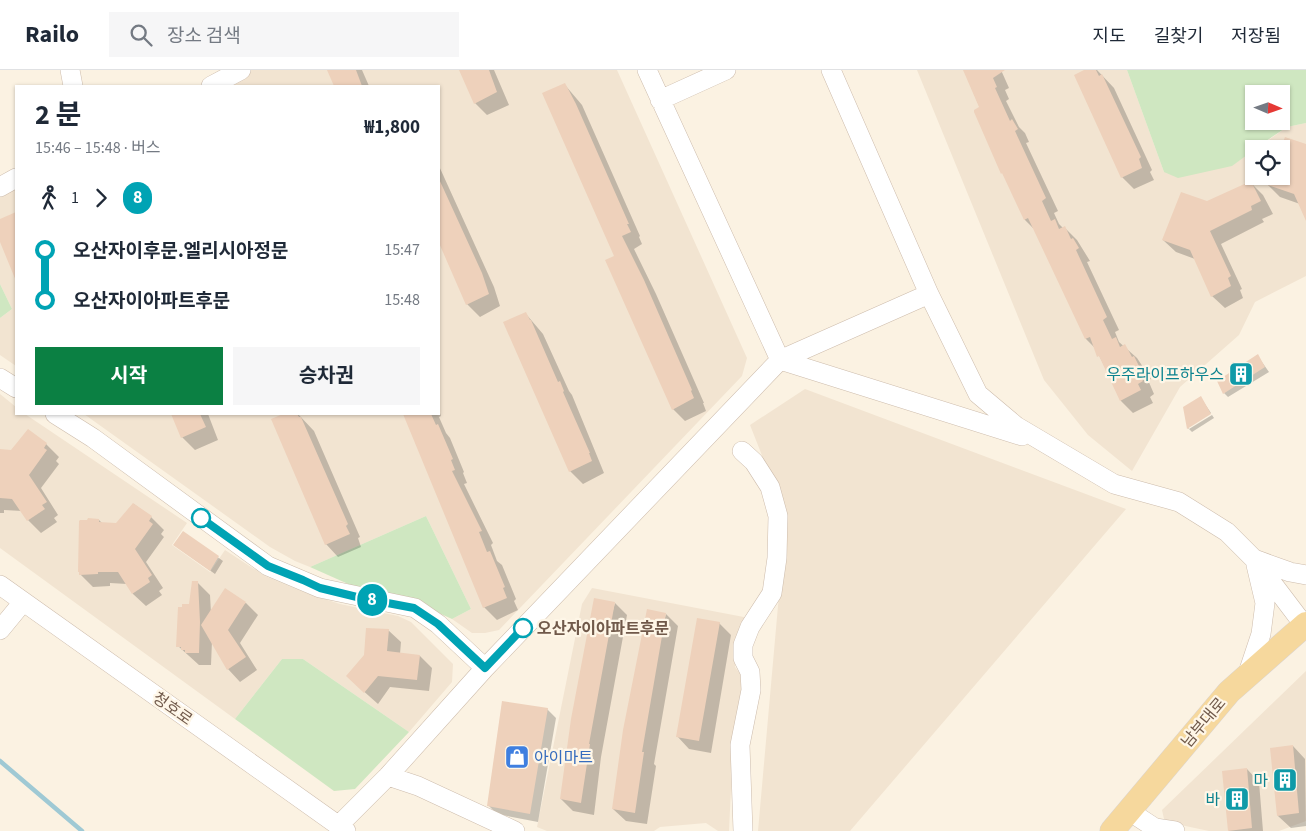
<!DOCTYPE html>
<html lang="ko">
<meta charset="utf-8">
<style>
body{margin:0;font-family:"Source Sans 3","Noto Sans KR",sans-serif;background:#f6f6f7;color:#1f2937;height:100vh;display:flex;flex-direction:column;font-size:19px;white-space:nowrap}
*{box-sizing:border-box;margin:0}
p{font-size:16px;color:#747a83}
.icon{flex:none;width:28px;height:28px;fill:none;stroke:currentColor;stroke-width:2;stroke-linecap:round;stroke-linejoin:round}
.map{position:relative;flex:1;overflow:hidden}
.details{position:absolute;left:15px;top:15px;width:425px;height:330px;display:flex;flex-direction:column;background:#fff;border-radius:0px;box-shadow:0 1px 4px #0004}
.details>*{flex:none}
.badge{padding:0 10px;border-radius:16px;font-size:18px;line-height:32px}
.needle{width:32px;rotate:92deg}
.controls{position:absolute;left:1245px;top:15px;display:grid;gap:10px}
.controls a{display:grid;place-items:center;width:45px;height:45px;border-radius:0px;background:#fff;box-shadow:0 1px 4px #0004;font-size:25px}
.map>.badge{position:absolute;translate:-50% -50%;box-shadow:0 0 0 2px #fff}
.legs{display:flex;align-items:center;gap:8px;height:55px;padding:0 20px;font-size:16px}
.legs p{margin-inline-start:auto}
.summary{display:flex;align-items:center;justify-content:space-between;height:85px;padding:0 20px}
h1{font-size:28px;font-weight:700;line-height:38px}
.action{display:flex;gap:10px;margin-top:auto;padding:10px 20px}
.action a{flex:1;height:58px;border-radius:0px;background:#0b8043;color:#fff;font-size:20px;font-weight:700;line-height:58px;text-align:center}
.action a+a{background:#f6f6f7;color:#1f2937}
ul{padding:0 20px;list-style:none}
li{display:flex;align-items:center;gap:18px;height:50px;font-size:19px}
li i{display:grid;place-items:center;width:8px;height:100%;margin:0 6px;background:currentColor}
li i::after{content:'';width:12px;height:12px;margin:-6px;border:4px solid;border-radius:50%;background:#fff}
li p{margin-inline-start:auto}
li:first-child i{background:linear-gradient(#0000 50%,currentColor 0)}
li:last-child i{background:linear-gradient(currentColor 50%,#0000 0)}
header{display:flex;align-items:center;gap:30px;box-sizing:border-box;height:70px;padding:0 25px;background:#fff;border-bottom:1px solid #e0e1e3}
header strong{font-size:24px}
nav{display:flex;gap:28px;margin-inline-start:auto;font-size:18px}
.search{width:350px;height:45px;background:#f6f6f7;display:flex;align-items:center;gap:12px;box-sizing:border-box;padding:0 18px;border-radius:0px;color:#747a83;font-size:19px}
.map>svg:first-child{display:block}
</style>
<header>
<strong>Railo</strong>
<div class="search"><svg class="icon" aria-label="search" viewBox="0 0 24 24"><circle cx="10" cy="10" r="6"/><path d="M15 15l6 6"/></svg>장소 검색</div>
<nav><a>지도</a><a>길찾기</a><a>저장됨</a></nav>
</header>
<div class="map">
<svg width="1306" height="761" viewBox="0 0 1306 761">
<rect width="100%" height="100%" fill="#fbf2e2"/>
<path fill="#f2e4d1" d="M250 0H617L747 288 742 306 499 560 485 563H472L452 549 471 539 426 446 310 497 295 491 270 477 84 344H439V16H222Z
M917 0H1127L1164 102 1231 96 1254 80V106H1281V79H1256L1287 57 1306 53V206L1255 232 1239 265 1180 317 1132 401 1088 365 1044 310Z
M16 117V296L0 285V248L12 239 0 214V127Z
M805 319 1126 439 850 761H758L786 446 750 355Z
M0 324 16 337V344H25L187 453 172 475 210 502 225 480 265 506 306 523 340 534 398 546 411 552 453 594 452 612 409 662 303 589H282L235 649 0 478Z
M592 518 749 548 735 581V597L744 609 732 697 729 761H718L706 753 660 757 654 761H547L537 757 582 534Z
M1306 601V751L1279 761H1209L1176 754 1164 749 1162 740Z"/>
<path fill="#cfe7c1" fill-rule="evenodd" d="M1127 0H1306V53L1287 57 1254 79V80L1232 96 1178 108 1164 102ZM1254 24H1281V51H1254Z
M0 214 12 239 0 248Z
M426 446 471 539 452 549 406 528 355 517 310 497Z
M282 589H303L409 662 355 719 334 721 235 649Z"/>
<path fill="#0003" d="M328 0H362L369 16H336Z
M460 0H494L509 35 487 45 475 33Z
M964 0H1001L1009 18 1005 20 1009 29 1006 31 1019 57 1025 63 1029 72 1026 73 1058 141 1054 143 1059 154 1063 158 1064 157 1077 170 1090 191 1087 192 1119 260 1115 262 1119 272 1137 288 1151 309 1148 310 1154 324 1150 327 1153 333 1133 343 1121 331 1101 289 1095 278 1086 269 1035 160 1025 150 1005 106 980 38Z
M1087 0H1097L1114 18 1152 100 1150 102 1154 110 1134 119 1122 107Z
M565 15 582 35 640 166 639 167 642 174 634 179 656 224 704 333H703L706 341 685 351 673 339 615 187Z
M1306 75V148L1300 134 1280 127 1267 114 1281 106Z
M439 96 494 217 500 236 480 247 467 234 439 170Z
M1250 112 1263 125 1273 144 1262 149 1264 152 1221 174 1242 219 1240 220 1243 228 1225 238 1212 226 1195 189 1176 182 1163 170 1207 133Z
M15 144 16 145V207L0 169V150Z
M526 244 543 264 569 321 572 325 604 403 583 414 570 401 505 253Z
M1257 285 1269 302 1228 327 1224 323Z
M1201 328 1211 343 1189 356V359L1212 345 1214 348 1192 362 1188 358Z
M439 340 441 346 439 347 446 363 450 368 464 402 463 403 467 413 464 414 493 473 491 475 497 491 502 495 516 529 514 531 518 540 497 550 484 537 404 344H439Z
M172 344H208L218 370 195 380 182 367Z
M286 344H298L314 361 360 467 358 468 361 477 338 487 326 474 273 349Z
M28 361 46 374 59 387 56 391 59 394 41 418 58 445 54 448 57 452 41 463 28 450 22 441 4 440V443H0V383L5 388Z
M134 434 151 447 164 460 161 464 164 467 146 492 163 518 159 521 162 525 146 536 133 524 127 514 110 513V516L93 517 80 504 99 450 103 454H117Z
M183 462 223 491 215 504 174 475Z
M197 512 210 525 211 543 246 533 258 545 240 573 257 600 240 612 228 599 212 571 211 595H199L178 576Z
M615 533 627 545 601 687 594 745 573 741 561 729Z
M666 544 678 556 654 694 656 696 647 754 626 751 613 739Z
M719 553 731 565 711 683 689 679 677 666Z
M388 560 401 572 400 584 420 586 432 598 429 621 390 617 378 634 360 618Z
M547 639 556 648 538 752 497 744 488 735Z
M1293 676 1305 689 1306 756 1291 758 1278 746Z
M1247 699 1259 712 1263 761H1229L1223 702Z"/>
<g fill="none" stroke-linecap="round" stroke-linejoin="round">
<path stroke="#9fc9d4" stroke-width="4.5" d="M0 691 82 761"/>
</g>
<path fill="#eed1bb" d="M327 0H356L362 16H334Z
M459 0H489L497 22 474 34Z
M963 0H1005L993 8 997 17 995 18 1010 51 1012 49 1018 59 1015 61 1046 128 1042 131 1051 151 1055 149 1059 159 1065 156 1071 169 1073 168 1079 178 1076 180 1107 247 1103 250 1112 269 1116 267 1120 277 1125 274 1132 287 1134 286 1139 296 1136 298 1143 311 1138 314 1141 320 1120 331 1099 286 1097 287 1090 267 1085 269 1028 148 1024 150 1002 103 1001 104 974 42V40L979 37Z
M1084 0H1096L1099 6 1102 4 1141 87 1139 89 1142 98 1121 108 1074 5Z
M565 13 576 34 629 154H627L631 162 622 166 644 210 692 320 691 321 694 328 672 340 605 190 614 186 542 23Z
M1285 67 1306 74V151L1294 124 1247 108V106H1281V77Z
M439 109 482 203 489 224 466 235 439 173Z
M1251 111 1261 131 1251 136 1252 140 1210 161 1231 206 1228 208 1231 216 1211 227 1190 180 1162 170 1181 122 1207 131Z
M16 142V211L0 172V149Z
M526 242 530 250H531L558 312 560 311 564 321 563 322 590 383H589L592 391 569 402 503 252Z
M1258 284 1265 297 1223 324 1217 311Z
M1201 326 1211 344 1187 359 1183 337Z
M171 344H200L206 357 181 368Z
M283 344H297L299 347H301L348 454 346 456 350 464 325 475 271 349Z
M403 344H431L436 355 438 354 453 389 451 390 455 400 452 401 482 461 479 462 487 482 490 481 505 517 503 518 507 528 483 538Z
M28 359 47 373 44 378 47 380 29 405 47 432 42 435 45 439 27 451 12 429 0 428V379L11 380Z
M133 433 152 446 149 451 153 454 135 479 152 505 148 508 150 512 132 524 118 502H98V504L79 505V502H78L79 451 80 450H87L88 448 99 449V452L116 453Z
M183 461 219 486 210 501 173 475Z
M192 511H198L200 552 199 583H185V580H181V577H176L178 537H182V534H189Z
M225 518 246 532 228 560 246 587 227 600 201 555Z
M594 528 615 532 589 674H590L581 733 560 729 571 649Z
M647 539 666 543 642 682H644L635 743 612 739 623 660Z
M697 548 720 552 699 671 676 667Z
M366 558 389 559 387 581 420 585 417 610 378 606 364 623 346 606 364 585Z
M502 631 548 638 530 744 487 736Z
M1293 675 1299 743 1277 746 1270 678Z
M1247 698 1252 758 1228 761 1222 701Z"/>
<g fill="none" stroke-linecap="round" stroke-linejoin="round">
<defs>
<path id="minor" d="M70 0 73 16
M831 0 929 224 978 324 1016 356 1114 414 1179 432 1227 462 1254 489 1304 555
M211 16 241 0
M660 30 726 0
M0 117 16 108
M780 290 1022 366
M780 290 929 224
M0 308 16 318
M55 344 93 368 268 496 320 518 415 538 438 554 485 598
M742 381 754 392 770 417 778 446 777 488 772 523 750 557 743 575V588L750 602 751 620 740 675 743 761
M1254 489 1290 502 1306 505
M0 515 346 761
M0 560 23 532
M1247 606 1261 564 1265 533 1256 495
M388 706 418 716 515 761
M1129 741 1155 758 1175 761
M339 755 388 706 485 598 780 290 647 0"/>
<path id="major" d="M1112 761 1229 622 1306 554"/>
</defs>
<use href="#minor" stroke="#cdbcac" stroke-width="20"/>
<use href="#major" stroke="#dad4d0" stroke-width="25"/>
<use href="#minor" stroke="#fff" stroke-width="19"/>
<use href="#major" stroke="#f6d89d" stroke-width="24"/>
</g>
<g fill="none" stroke-linecap="round" stroke-linejoin="round">
<defs>
<path id="line-1" d="M201 448 268 496 303 510 320 518 361 528 414 538 438 554 485 598 523 558"/>
</defs>
<use href="#line-1" stroke="#fff" stroke-width="11"/>
<use href="#line-1" stroke="#00a3b4" stroke-width="8"/>
</g>
<defs>
<symbol id="building-square" viewBox="-11 -11 22 22"><rect x="-9" y="-9" width="18" height="18" rx="4" fill="#0f9aa8" stroke="#fef6e7"/><path d="M-4-6H4V6H1V3H-1V6H-4ZM-2.5-4.3h1.7v1.8h-1.7ZM.8-4.3h1.7v1.8H.8ZM-2.5-1h1.7V.8h-1.7ZM.8-1h1.7V.8H.8Z" fill="#fff"/></symbol>
<symbol id="shop-square" viewBox="-11 -11 22 22"><rect x="-9" y="-9" width="18" height="18" rx="4" fill="#3f7fe0" stroke="#fef6e7"/><path d="M-5-2.5h2.3a2.7 3.5 0 0 1 5.4 0H5L5.5 6h-11ZM-1.5-2.5h3a1.5 2.3 0 0 0-3 0Z" fill="#fff"/></symbol>
</defs>
<g fill-rule="evenodd">
<use href="#building-square" x="1227" y="290" width="28" height="28"/>
<use href="#shop-square" x="503" y="673" width="28" height="28"/>
<use href="#building-square" x="1271" y="696" width="28" height="28"/>
<use href="#building-square" x="1223" y="715" width="28" height="28"/>
</g>
<g fill="#fff" stroke="#00a3b4" stroke-width="2.5">
<circle cx="201" cy="448" r="9"/>
<circle cx="523" cy="558" r="9"/>
</g>
<g text-anchor="middle" stroke-width="4.5" stroke-linejoin="round" paint-order="stroke">
<g font-size="16" fill="#0d838f" stroke="#fef6e7" text-anchor="end">
<text x="1224" y="310">우주라이프하우스</text>
<text x="1268" y="716">마</text>
<text x="1220" y="735">바</text>
</g>
<g font-size="16" font-weight="bold" fill="#70594a" stroke="#fef6e7" text-anchor="start">
<text x="537" y="564">오산자이아파트후문</text>
</g>
<g font-size="16" fill="#70594a" stroke="#fef6e7">
<text transform="translate(173 638) rotate(35)" y="6">청호로</text>
<text transform="translate(1203 652) rotate(-50)" y="6">남부대로</text>
</g>
<g font-size="16" fill="#366cbe" stroke="#fef6e7" text-anchor="start">
<text x="534" y="693">아이마트</text>
</g>
</g>
</svg>
<div class="controls">
<a><svg class="needle" viewBox="-14 -14 28 28"><path d="M0-13l5 13h-10z" fill="#e53935"/><path d="M0 13l5-13h-10z" fill="#747a83"/></svg></a>
<a><svg class="icon" aria-label="locate" viewBox="0 0 24 24"><circle cx="12" cy="12" r="6"/><path d="M12 2v4M12 18v4M2 12h4M18 12h4"/></svg></a>
</div>
<b class="badge" style="left:372px;top:530px;background:#00a3b4;color:#fff">8</b>
<section class="details">
<div class="summary"><div><h1>2 분</h1><p>15:46 – 15:48 · 버스</p></div><b>₩1,800</b></div>
<div class="legs"><svg class="icon" aria-label="walk" viewBox="0 0 24 24"><circle cx="13" cy="4" r="2"/><path d="M13 8l-2 6 4 7M11 14l-3 7M7 12l3-4h3l4 4"/></svg>1<svg class="icon" aria-label="forward" viewBox="0 0 24 24"><path d="M9 5l7 7-7 7"/></svg><b class="badge" style="background:#00a3b4;color:#fff">8</b></div>
<ul>
<li><i style="color:#00a3b4"></i><b>오산자이후문.엘리시아정문</b><p>15:47</p></li>
<li><i style="color:#00a3b4"></i><b>오산자이아파트후문</b><p>15:48</p></li>
</ul>
<div class="action"><a>시작</a><a>승차권</a></div>
</section>
</div>
